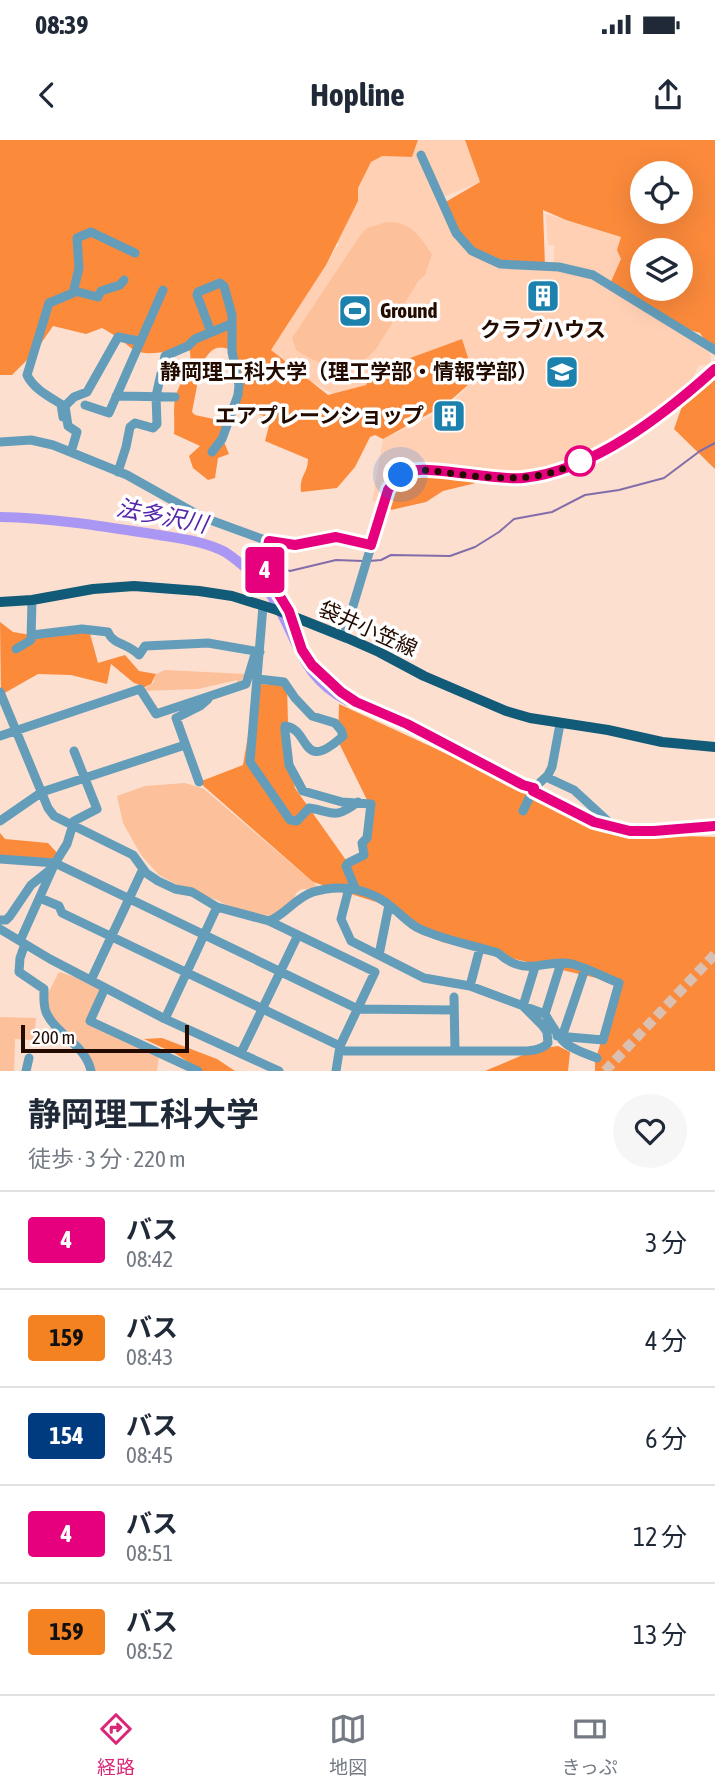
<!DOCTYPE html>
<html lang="ja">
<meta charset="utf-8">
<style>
body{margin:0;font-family:"Asap Condensed","Noto Sans JP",sans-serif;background:#f6f6f7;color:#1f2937;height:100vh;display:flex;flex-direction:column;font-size:26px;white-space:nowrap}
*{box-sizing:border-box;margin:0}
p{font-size:23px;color:#747a83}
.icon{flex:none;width:38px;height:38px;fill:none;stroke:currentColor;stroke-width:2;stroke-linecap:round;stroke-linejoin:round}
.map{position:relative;height:931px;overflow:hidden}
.drawer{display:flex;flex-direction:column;background:#fff;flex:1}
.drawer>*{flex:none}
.badge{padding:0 14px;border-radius:5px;font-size:24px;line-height:46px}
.controls{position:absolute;left:630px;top:21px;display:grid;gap:14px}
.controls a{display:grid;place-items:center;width:63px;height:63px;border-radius:50%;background:#fff;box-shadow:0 7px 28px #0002;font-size:35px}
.scale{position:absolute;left:21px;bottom:18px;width:168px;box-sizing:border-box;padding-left:7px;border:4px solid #230b00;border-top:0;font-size:19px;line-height:24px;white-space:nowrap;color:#230b00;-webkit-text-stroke:5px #fff;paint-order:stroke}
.you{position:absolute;width:35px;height:35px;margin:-18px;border:5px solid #fff;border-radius:50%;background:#1a73e8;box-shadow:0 0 0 10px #1a73e833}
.map>.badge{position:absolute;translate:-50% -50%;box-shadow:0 0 0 4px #fff}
.round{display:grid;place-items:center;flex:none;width:74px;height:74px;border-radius:37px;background:#f6f6f7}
.headline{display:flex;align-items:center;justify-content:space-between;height:119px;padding:0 28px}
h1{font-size:33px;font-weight:700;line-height:52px}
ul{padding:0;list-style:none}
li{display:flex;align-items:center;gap:21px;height:98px;padding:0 28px;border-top:2px solid #e0e1e3}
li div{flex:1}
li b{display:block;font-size:26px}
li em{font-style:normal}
li .badge{min-width:77px;font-weight:700;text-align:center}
.status{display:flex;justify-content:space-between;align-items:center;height:49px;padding:0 35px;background:#fff;direction:ltr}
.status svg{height:19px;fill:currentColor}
header{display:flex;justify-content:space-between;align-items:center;height:91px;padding:0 28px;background:#fff;font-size:32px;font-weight:700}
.tab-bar{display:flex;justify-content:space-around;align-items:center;height:98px;border-top:2px solid #e0e1e3;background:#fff;font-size:19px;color:#747a83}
.tab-bar a{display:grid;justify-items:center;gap:4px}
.tab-bar .on{color:#db2777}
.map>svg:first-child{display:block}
</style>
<div class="status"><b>08:39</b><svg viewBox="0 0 49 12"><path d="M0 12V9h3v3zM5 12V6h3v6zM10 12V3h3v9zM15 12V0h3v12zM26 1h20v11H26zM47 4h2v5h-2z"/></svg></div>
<header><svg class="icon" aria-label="back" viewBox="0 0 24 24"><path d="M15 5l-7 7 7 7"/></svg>Hopline<svg class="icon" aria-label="share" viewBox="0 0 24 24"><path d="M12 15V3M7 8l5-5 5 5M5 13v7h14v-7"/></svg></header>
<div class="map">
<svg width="715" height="931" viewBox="0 0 715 931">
<rect width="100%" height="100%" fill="#fcdfcf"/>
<path fill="#ffd0b4" d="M418 0H465L480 42 436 60 455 99 467 112 498 128 554 130V105H548L546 74 621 97V119L611 150 710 212 711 224 698 226 691 243 652 275 617 297 555 326 519 333 419 323 401 328 393 334 379 360 372 362 383 299 446 269 475 239 462 199 368 234 366 245 333 254 272 219 271 210 339 104 310 85 296 47 382 16 412 17Z"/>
<path fill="#fcc09b" d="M387 82C411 82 419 95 432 114L425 135 419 140 376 209C353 236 323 228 296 210L292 198 361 94 367 88Z
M165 530 245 534 238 547 237 540 198 549 141 551 153 543 156 534Z
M185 643 204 649 322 750 302 749 297 752 290 766 264 780 242 774 217 760 188 751 159 735 141 715 123 683 117 656 145 646Z
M59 832 101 845 91 877 159 915 157 931H90V926L50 880 44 861Z
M0 877 36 878 34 900 15 899 14 931H0Z"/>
<path fill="#fb8a3b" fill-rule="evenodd" d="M0 0H418L412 17 382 16 371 22 358 48V61L326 125 271 210 328 255 366 245 372 232 462 199 475 239 445 265 383 299 375 295 370 297 355 327 337 348 301 352C299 335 308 334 308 319L265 301 271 278 234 267 239 245 232 210C210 201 208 217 195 233L197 246 192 272 195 275 223 281 227 287 224 302 229 314 218 318 215 338 208 340 193 328 189 316 200 306 174 294C175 283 173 270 175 259 178 242 197 225 188 206 172 210 145 219 131 208 121 200 113 194 102 188L86 194 53 186 35 212 12 235H0Z
M465 0H715V216L700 193 679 187 610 144 621 119 617 110 621 97 566 80 543 70 545 126 500 124 466 105 442 64 480 42ZM642 33H681V72H642ZM642 110H681V149H642Z
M715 225V329L674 289 686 255Z
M411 335 484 341 443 351 426 362 391 370C388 354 397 342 411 335Z
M0 482 13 492 31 495 89 490 98 523 125 515 139 531 156 534 151 544 141 549 140 545 134 543 111 524 107 544 71 535 38 534 1 555Z
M257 544 287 545 289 622 295 648 348 723 364 715 371 668 338 601 339 564 594 682 645 695 715 697V931H595V922L618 843 442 802 392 767 313 742 199 642 243 625Z
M0 693 5 699 48 703 60 716 41 721 0 719Z
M162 898 217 919 235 931H202L176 914 144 899Z
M558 906 570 912 568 931H485L537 909Z"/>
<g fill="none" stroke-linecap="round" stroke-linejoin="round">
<path stroke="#826daa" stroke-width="2" d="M369 421 381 420 391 415 450 416 475 407 499 392 514 379 552 372 585 355 619 350 664 338 700 311 715 303
M242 426 261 428
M270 428 278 427 290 431 336 420 363 421"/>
<path stroke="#aa97f3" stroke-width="10" d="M0 377C52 378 102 386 153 394 176 398 205 401 225 412 241 422 265 445 274 460 299 500 301 538 348 561"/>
<path stroke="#dbbfb0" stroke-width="10" stroke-dasharray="10 5" stroke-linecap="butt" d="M605 931 715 814"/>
<path stroke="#649dba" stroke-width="9" d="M421 15 456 93 472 111 500 124 559 127 593 135 715 210
M74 151 98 157 101 151 120 145 124 140
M211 192 197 155 198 152 220 143 224 146 232 175V212L239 245 238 255 222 299 212 312
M116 256 175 257
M85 265 109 273 163 150
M66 277H63L61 264C48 256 33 248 27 235L49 163 73 153 79 128 77 98 91 92 135 113
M0 302 31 300 53 305 127 335 202 377 273 403 295 405 336 397 371 405
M71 312 77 292 68 286 65 266 74 257 87 252 118 197 139 201
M118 332 126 307 130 287 135 283 153 288 157 284 156 256 165 216 188 206 195 199 231 184
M269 401 264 425 265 432 289 471 302 510 312 525 341 552 356 562 407 584 523 645 534 648
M263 466 250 622 290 680 297 681 309 668C333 671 333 681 358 662
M32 495 82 489 108 492C113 505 128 503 139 515L145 506 208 503 260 512
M344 496 388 350C393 342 398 336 407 332 427 324 490 340 518 338 588 335 665 274 715 229
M16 509 31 500 32 460
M258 539 284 542 295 558 312 576 335 583 341 590 343 596C300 635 311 589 285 586V591L289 625 303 651 342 662 371 664 367 698 362 703 364 715 348 723 346 726 355 748
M0 552 48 668 54 676 133 715 146 733 158 741 175 749 192 752 217 767 269 781 375 832 340 906 336 931
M0 596 140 549 156 574 246 544 256 511
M546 637 574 650 612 685
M199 642 176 578 200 566 208 559
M533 651 594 682 630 691H654L715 686
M523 671 534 648 548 635 552 627 560 584
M0 681 42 652 185 605
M0 719 55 723 358 869 454 870
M349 748 341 779 351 801 424 838 470 846 545 874C564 905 562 905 597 918
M40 758 59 766 62 773 340 906
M0 780H6L10 776 31 745 51 729
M269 781C286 774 295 758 313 752 342 743 372 749 394 769 403 776 409 784 420 789 444 800 472 805 498 813 527 839 544 818 572 824 588 828 603 837 619 843L603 900 557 896
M0 789 50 819 165 879 279 931
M20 801 55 723 67 704 74 681 97 669 74 611
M25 804 20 818 19 832 44 849C44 856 43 864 46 872 55 894 86 905 91 931
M379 815 389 765
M91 840 143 729
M470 846 480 808
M105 848 90 881 198 931
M454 857 455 911
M545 874 561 823
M165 879 217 767
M562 897 585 829
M345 911H513C525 911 540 912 548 903L547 892 542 885 523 866 535 827
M241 913 298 795
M26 931 29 918"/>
<path stroke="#115a78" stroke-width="10" d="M0 462 32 460 93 449 134 446 199 451 232 456 277 470 347 498 379 512 424 536 506 571 530 578 608 590 662 602 715 607"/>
</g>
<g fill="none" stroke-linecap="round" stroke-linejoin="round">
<defs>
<path id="line" d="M715 229C665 274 593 331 523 338 492 341 429 324 407 332 398 335 393 342 388 350L371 405 336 397 295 405 269 401 264 425 265 432 289 471 302 510 312 525 341 552 356 562 407 584 523 645 534 648 533 651 594 682 630 691H654L715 686"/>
</defs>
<use href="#line" stroke="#fff" stroke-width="16"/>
<use href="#line" stroke="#e6007e" stroke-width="10"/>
<path stroke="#230b00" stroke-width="7" stroke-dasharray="0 12.6" d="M401 335C418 326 438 332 456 334 498 339 541 343 580 321"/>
</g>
<defs>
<symbol id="building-square" viewBox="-11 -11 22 22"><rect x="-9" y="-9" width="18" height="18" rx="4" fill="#1c81ac" stroke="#fff"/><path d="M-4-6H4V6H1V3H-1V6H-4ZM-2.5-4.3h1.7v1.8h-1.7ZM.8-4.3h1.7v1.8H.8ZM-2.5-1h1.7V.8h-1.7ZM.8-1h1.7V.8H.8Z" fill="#fff"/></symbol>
<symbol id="stadium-square" viewBox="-11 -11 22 22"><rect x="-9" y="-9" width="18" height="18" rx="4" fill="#1c81ac" stroke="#fff"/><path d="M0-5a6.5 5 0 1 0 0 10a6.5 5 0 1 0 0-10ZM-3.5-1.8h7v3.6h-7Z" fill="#fff"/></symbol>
<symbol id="university-square" viewBox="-11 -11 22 22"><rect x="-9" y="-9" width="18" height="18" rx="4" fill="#1c81ac" stroke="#fff"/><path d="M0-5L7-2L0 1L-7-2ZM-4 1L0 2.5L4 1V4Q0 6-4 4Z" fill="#fff"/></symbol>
</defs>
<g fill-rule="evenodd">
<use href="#building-square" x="524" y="137" width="38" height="38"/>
<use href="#stadium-square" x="336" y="152" width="38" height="38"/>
<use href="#university-square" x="543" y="213" width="38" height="38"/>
<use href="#building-square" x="430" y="257" width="38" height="38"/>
</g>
<circle fill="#fff" stroke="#e6007e" stroke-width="3.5" cx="580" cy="321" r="14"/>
<g text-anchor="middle" stroke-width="7" stroke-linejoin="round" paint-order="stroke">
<g font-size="21" font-weight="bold" fill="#230b00" stroke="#fff" text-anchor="end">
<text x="380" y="178" text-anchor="start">Ground</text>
<text x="543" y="197" text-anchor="middle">クラブハウス</text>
<text x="538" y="239">静岡理工科大学（理工学部・情報学部）</text>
<text x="424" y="283">エアプレーンショップ</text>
</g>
<g font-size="21" fill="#230b00" stroke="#fff">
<text transform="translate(368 489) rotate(24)" y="7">袋井小笠線</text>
</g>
<g font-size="23" font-style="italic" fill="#5525aa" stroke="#fff">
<text transform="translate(162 376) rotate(11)" y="8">法多沢川</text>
</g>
</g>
</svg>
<div class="controls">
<a><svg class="icon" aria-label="locate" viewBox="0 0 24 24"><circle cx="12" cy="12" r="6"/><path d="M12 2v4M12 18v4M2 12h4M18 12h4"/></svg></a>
<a><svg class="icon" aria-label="layers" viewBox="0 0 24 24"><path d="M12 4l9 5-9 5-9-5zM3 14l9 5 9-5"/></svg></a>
</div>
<div class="scale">200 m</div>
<div class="you" style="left:401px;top:335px"></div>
<b class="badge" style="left:265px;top:430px;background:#e6007e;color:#fff">4</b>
</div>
<section class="drawer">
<div class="headline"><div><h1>静岡理工科大学</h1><p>徒歩 · 3 分 · 220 m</p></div><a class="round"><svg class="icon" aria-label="heart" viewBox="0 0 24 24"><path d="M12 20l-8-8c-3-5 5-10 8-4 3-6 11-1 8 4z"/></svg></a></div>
<ul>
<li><span class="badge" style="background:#e6007e;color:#fff">4</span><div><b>バス</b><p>08:42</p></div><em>3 分</em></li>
<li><span class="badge" style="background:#f58220;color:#111">159</span><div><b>バス</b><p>08:43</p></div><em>4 分</em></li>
<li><span class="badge" style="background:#003b80;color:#fff">154</span><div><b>バス</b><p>08:45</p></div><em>6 分</em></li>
<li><span class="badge" style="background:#e6007e;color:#fff">4</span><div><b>バス</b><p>08:51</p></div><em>12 分</em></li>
<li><span class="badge" style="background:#f58220;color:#111">159</span><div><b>バス</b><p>08:52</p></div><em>13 分</em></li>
</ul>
</section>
<nav class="tab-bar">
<a class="on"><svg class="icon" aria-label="directions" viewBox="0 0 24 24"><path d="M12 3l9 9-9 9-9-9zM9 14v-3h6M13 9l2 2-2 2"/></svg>経路</a>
<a><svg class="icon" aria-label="map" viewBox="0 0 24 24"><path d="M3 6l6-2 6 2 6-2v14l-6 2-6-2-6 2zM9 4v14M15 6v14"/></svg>地図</a>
<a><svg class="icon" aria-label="tickets" viewBox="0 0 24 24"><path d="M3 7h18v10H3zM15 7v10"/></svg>きっぷ</a>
</nav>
